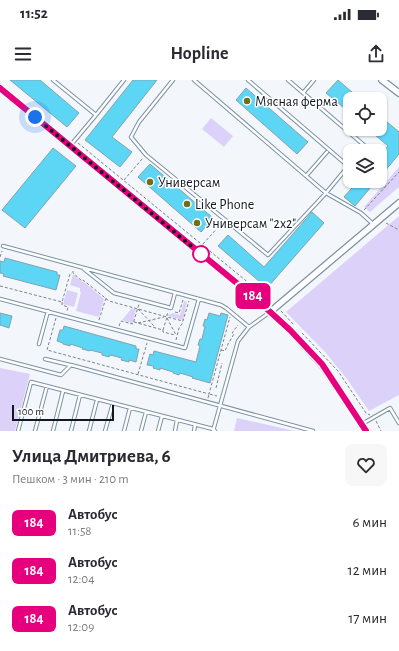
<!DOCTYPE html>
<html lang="ru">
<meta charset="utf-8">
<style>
body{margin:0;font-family:"Alegreya Sans",sans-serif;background:#f7f7f7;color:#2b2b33;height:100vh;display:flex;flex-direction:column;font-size:15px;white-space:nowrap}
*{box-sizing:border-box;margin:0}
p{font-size:13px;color:#7c7c81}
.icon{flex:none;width:22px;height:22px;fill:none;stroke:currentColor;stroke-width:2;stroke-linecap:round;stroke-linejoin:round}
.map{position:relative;height:351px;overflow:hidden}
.drawer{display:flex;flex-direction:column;background:#fff;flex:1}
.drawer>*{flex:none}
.badge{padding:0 8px;border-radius:6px;font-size:14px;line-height:26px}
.tools{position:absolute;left:343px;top:12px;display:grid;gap:8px}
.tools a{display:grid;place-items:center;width:44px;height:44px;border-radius:8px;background:#fff;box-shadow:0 1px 3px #0004;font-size:20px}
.scale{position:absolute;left:12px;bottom:10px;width:102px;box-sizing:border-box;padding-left:4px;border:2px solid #101920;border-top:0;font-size:11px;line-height:14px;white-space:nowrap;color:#101920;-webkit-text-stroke:3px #fff;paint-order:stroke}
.you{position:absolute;width:20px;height:20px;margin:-10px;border:3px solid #fff;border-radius:50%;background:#1a73e8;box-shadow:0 0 0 6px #1a73e833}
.map>.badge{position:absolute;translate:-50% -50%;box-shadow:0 0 0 2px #fff}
.round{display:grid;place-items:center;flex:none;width:42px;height:42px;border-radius:8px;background:#f7f7f7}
.head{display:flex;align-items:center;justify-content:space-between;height:68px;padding:0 12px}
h1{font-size:19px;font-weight:700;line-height:30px}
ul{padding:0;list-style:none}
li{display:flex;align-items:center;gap:12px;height:48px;padding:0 12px}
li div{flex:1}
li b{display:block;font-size:15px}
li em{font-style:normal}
li .badge{min-width:44px;font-weight:700;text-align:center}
.status{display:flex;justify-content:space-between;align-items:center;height:28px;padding:0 20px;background:#fff;direction:ltr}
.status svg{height:11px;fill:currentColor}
header{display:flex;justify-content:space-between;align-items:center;height:52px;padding:0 12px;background:#fff;font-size:18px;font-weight:700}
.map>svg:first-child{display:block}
</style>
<div class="status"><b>11:52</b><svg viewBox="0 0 49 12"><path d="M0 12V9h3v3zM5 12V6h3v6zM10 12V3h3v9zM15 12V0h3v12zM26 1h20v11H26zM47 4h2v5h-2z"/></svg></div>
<header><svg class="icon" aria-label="menu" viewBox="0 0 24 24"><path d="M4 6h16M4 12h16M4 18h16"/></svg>Hopline<svg class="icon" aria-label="share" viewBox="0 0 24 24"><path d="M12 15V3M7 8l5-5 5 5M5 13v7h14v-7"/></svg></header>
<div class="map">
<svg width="399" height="351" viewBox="0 0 399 351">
<rect width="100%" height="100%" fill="#f3f7fc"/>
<path fill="#dcd1f9" d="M211 38 233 56 224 67 202 49Z
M399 87V107L370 132 364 127Z
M399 136V315L369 331 347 299 326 273 286 232Z
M73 194 82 202 83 201 104 219 99 237 76 231 81 212H80V208L70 205Z
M67 210 78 213 74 227 63 224Z
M184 221 187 222 183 240 168 236V235L173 233 180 235Z
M132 228 136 229 133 242 132 243 122 240Z
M0 288 30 294 15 351H0Z
M237 338 295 351H234Z"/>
<path fill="#5dd5f5" stroke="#83a3ad" d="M10 0H40L79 33 67 47Z
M133 0H157L112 57 132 72 120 87 85 60Z
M338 0 360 19H350V33L326 13Z
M246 8 308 62 297 74 236 20Z
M380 36 399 52V74L380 97V75L388 66 368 49H380Z
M53 68 76 86 25 148 2 130Z
M150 84 213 138 201 152 138 97Z
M358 101H376L355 126 344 117Z
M312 132 324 143 267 208 218 166 228 155 264 187Z
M5 178 57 192V195H60L56 210 3 196 4 194 0 193V181L4 182Z
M0 233 12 236 9 248 0 245Z
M209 233 220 236 221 233 228 235 210 303 192 298 193 297 180 293 179 295 173 293V292L160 288V290L153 288 154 286 147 285 150 274 153 275 154 271 196 282 200 266 198 265 200 259H202L205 246H203L205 239 207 240Z
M64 246 136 266V269H139L136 282 129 280V282L121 280 122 278 110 275 109 277 102 275V273L90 270V271L82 269 83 268 70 264V266L63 264V263L57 261 60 250H63Z"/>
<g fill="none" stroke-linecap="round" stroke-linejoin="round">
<defs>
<path id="service" d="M53 0 96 35
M173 0 139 42 131 57 146 75 268 175 326 113 350 84
M194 0 326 113 361 133 373 144
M248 0 348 86
M288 0 365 66 361 71
M303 13 314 0
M70 66 96 35 124 0
M306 96 327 72
M3 166 221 225 226 228 249 247
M84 189 114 213 171 228 175 213
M0 219 185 268 199 219
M39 264 48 231
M0 279 61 295 71 285 313 351
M45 279 70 285
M362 344 390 328 399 343
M18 351 31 302 213 349 215 351
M35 351 47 306
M53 351 63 311
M71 351 80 315
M89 351 97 320
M105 351 113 323
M124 351 130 328
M141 351 146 332
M158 351 162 336
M175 351 177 340
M194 351 195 345
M213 351 238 261 249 247 270 232"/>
<path id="minor" d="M382 0 399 13
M0 8 256 219 290 250 322 285 355 334 366 351
M270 232 399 123"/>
</defs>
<use href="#service" stroke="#7b92a5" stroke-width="4.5"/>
<use href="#minor" stroke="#7b92a5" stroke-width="8"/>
<path stroke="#7b8288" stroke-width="1" stroke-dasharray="3 2" stroke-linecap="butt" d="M78 63 272 222
M124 100 143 78
M364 130 399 92
M386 143 399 150
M203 164 221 144
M0 177 2 171
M73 191V193L82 201 83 200 109 221 167 237V234L170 233
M0 206 62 222 70 194 72 193
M62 222V225L68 227 67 231
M138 229 155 247
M281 231 294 245
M175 232 179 233 183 220
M56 238 47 270 209 314 230 237
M167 238 176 255
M99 240 106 218
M134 242 163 250 167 237 183 241
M138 243 164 237
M119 246 121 241 133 244 139 224
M163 250V252L175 255
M302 253 338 291 366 333 370 335
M176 260 179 248 182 244 189 221
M221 270 225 271 228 264 234 254 232 253 238 245
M138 294 147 263
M216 308 222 283
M208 318 209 314 217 316
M376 341 381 351"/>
<use href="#service" stroke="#fff" stroke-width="2.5"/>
<use href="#minor" stroke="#fff" stroke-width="5.5"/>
</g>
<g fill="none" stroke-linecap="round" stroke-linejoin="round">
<defs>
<path id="line" d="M0 8 256 219 290 250 322 284 366 351"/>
</defs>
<use href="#line" stroke="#fff" stroke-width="9"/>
<use href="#line" stroke="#e6007e" stroke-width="6"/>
<path stroke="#101920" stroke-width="4" stroke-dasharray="0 7.2" d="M35 37 201 174"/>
</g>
<g fill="#6d7015" stroke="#fff" stroke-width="1.5">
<circle cx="247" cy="21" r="4"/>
<circle cx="150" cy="102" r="4"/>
<circle cx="187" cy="124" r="4"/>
<circle cx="197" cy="143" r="4"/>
</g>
<circle fill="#fff" stroke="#e6007e" stroke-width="2" cx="201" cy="174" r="8"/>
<g text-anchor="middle" stroke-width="3" stroke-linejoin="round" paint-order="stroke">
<g font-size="14" fill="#101920" stroke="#fff" text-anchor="start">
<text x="255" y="26">Мясная ферма</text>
<text x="158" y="107">Универсам</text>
<text x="195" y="129">Like Phone</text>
<text x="205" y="148">Универсам "2x2"</text>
</g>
</g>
</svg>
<div class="tools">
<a><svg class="icon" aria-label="locate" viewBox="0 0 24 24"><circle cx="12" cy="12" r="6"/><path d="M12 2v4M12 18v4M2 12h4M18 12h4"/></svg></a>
<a><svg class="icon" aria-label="layers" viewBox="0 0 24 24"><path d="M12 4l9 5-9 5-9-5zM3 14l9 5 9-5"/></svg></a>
</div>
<div class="scale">100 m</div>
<div class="you" style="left:35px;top:37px"></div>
<b class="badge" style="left:253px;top:216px;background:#e6007e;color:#fff">184</b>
</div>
<section class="drawer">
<div class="head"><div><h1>Улица Дмитриева, 6</h1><p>Пешком · 3 мин · 210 m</p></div><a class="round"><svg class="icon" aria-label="heart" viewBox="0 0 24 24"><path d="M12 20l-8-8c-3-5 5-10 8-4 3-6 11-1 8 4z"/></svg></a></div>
<ul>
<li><span class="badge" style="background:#e6007e;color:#fff">184</span><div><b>Автобус</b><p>11:58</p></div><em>6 мин</em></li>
<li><span class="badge" style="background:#e6007e;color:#fff">184</span><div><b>Автобус</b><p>12:04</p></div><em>12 мин</em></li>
<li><span class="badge" style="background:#e6007e;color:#fff">184</span><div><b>Автобус</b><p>12:09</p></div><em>17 мин</em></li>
</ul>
</section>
